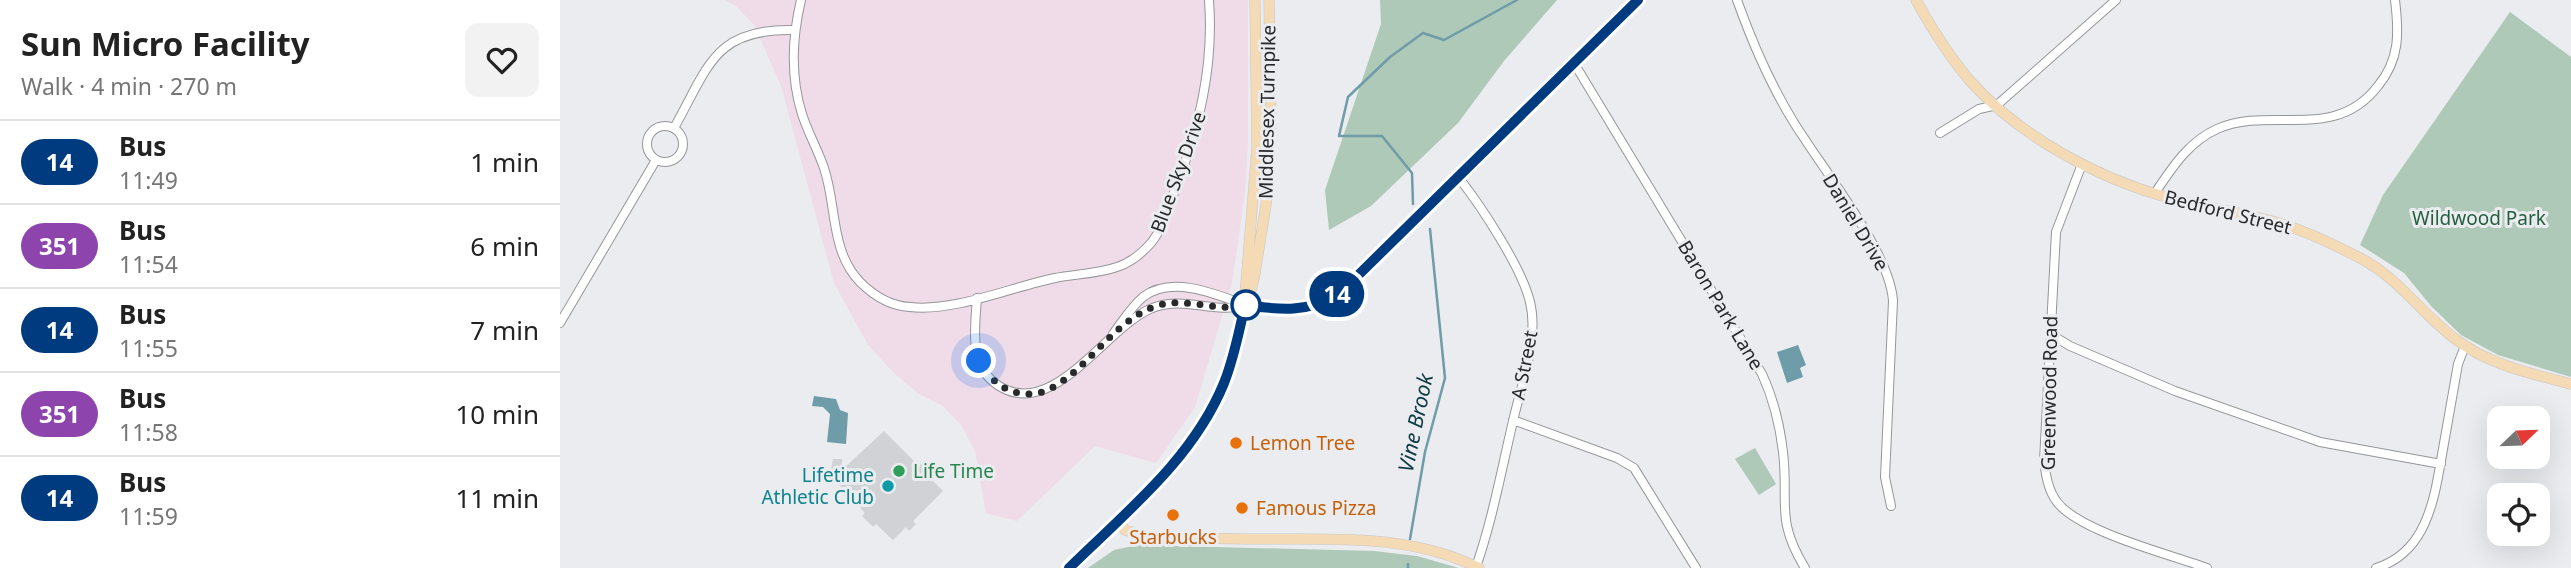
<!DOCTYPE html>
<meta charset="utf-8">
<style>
body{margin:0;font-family:"Noto Sans",sans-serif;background:#f2f2f2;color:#222;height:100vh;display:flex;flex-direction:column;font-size:26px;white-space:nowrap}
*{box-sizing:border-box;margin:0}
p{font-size:23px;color:#767676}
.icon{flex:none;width:38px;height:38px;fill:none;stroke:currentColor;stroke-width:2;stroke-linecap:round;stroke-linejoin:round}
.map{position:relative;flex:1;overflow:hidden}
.details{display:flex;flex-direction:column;background:#fff;width:560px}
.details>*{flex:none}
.badge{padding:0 14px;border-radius:23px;font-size:24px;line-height:46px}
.needle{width:46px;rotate:67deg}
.buttons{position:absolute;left:1927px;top:406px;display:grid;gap:14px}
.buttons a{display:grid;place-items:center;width:63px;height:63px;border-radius:14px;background:#fff;box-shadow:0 7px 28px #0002;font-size:35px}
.you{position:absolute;width:35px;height:35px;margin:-18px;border:5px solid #fff;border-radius:50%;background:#1a73e8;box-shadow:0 0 0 10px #1a73e833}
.map>.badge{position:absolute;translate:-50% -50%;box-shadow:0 0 0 4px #fff}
.round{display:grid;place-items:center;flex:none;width:74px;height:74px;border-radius:14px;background:#f2f2f2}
.head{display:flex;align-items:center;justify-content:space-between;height:119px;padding:0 21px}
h1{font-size:33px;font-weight:700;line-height:52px}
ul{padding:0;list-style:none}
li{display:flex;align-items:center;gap:21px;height:84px;padding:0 21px;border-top:2px solid #e0e0e0}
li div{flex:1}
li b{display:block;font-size:26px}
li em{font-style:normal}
li .badge{min-width:77px;font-weight:700;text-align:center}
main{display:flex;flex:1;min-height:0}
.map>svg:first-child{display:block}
</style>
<main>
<section class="details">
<div class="head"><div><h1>Sun Micro Facility</h1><p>Walk · 4 min · 270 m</p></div><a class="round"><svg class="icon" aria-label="heart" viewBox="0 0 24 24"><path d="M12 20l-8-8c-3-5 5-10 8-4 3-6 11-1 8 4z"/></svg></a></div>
<ul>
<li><span class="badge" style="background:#003b80;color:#fff">14</span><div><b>Bus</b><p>11:49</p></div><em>1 min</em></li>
<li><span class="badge" style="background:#8e44ad;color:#fff">351</span><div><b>Bus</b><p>11:54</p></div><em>6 min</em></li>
<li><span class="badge" style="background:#003b80;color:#fff">14</span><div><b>Bus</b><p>11:55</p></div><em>7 min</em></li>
<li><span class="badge" style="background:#8e44ad;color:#fff">351</span><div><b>Bus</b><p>11:58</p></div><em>10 min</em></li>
<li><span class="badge" style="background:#003b80;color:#fff">14</span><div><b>Bus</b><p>11:59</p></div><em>11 min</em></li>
</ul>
</section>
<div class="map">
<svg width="2011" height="568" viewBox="0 0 2011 568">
<rect width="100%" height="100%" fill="#eaecef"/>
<path fill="#f0dbe9" d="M165 0H688V145L685 193 672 283 635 407 596 463 535 446 457 521 426 513 415 451 401 425 383 406 359 394 334 373 308 345 274 283 221 86 194 25 176 6Z"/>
<path fill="#aec9b7" d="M820 0H997L944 61 898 123 811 206 769 230 765 190 821 24Z
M1950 12 2011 57V377L1938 355 1901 335 1871 306 1844 273 1800 245 1823 195Z
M1195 448 1216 484 1199 495 1175 459Z
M578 545 814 551 857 556 899 568H528L554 550Z"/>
<path fill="#6e9ca8" d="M1238 345 1246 365 1240 368 1243 377 1227 383 1217 352Z
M254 396 276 399 280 410 288 413 286 444 267 442 270 414 263 407 252 406Z"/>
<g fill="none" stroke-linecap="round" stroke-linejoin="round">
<path stroke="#6e9ca8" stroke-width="2.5" d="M853 204 852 173 822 136H779L788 97 830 57 863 33 884 40 957 0
M850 539 865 452 885 378 870 229
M848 568V564"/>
</g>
<path fill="#d0d2d5" d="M324 431 359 466 362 463 368 470 365 473 383 491 353 521 356 524 349 531 346 527 333 540 316 524 313 527 302 516 305 513 270 474 273 459H282V470Z"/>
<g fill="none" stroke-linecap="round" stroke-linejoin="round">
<defs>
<path id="minor" d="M241 0C232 38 230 76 242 114 248 133 258 150 264 168 277 206 270 251 300 282 314 296 330 306 350 307 395 312 451 287 495 278 515 274 537 274 557 267 570 263 582 253 591 243 603 228 608 208 615 190 639 127 654 68 649 0
M1177 0C1192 42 1209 82 1233 121 1260 166 1330 251 1333 301L1325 477 1331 506
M1014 63 1202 374C1213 398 1220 426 1223 452 1229 503 1215 519 1245 568
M87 144a18 18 0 1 1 36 0a18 18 0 1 1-36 0Z
M114 128C149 66 154 28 235 30
M1380 133 1419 109 1437 105 1556 0
M1522 164 1496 232 1484 461C1486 476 1488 490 1497 502 1520 532 1609 554 1647 568
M899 178C921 206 962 268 970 302 979 338 962 382 954 417 942 467 933 518 916 567
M1595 193C1612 168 1628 142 1657 129 1712 105 1774 143 1818 86 1840 59 1839 33 1835 0
M417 298C415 329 408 366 439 386 493 420 545 329 590 309 622 294 654 315 685 305
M0 323 96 160
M553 334C562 322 571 307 583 297 612 275 656 294 685 305 709 314 746 313 768 301 799 283 829 246 855 222 930 149 1003 74 1078 0
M1490 334 1510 346 1615 391 1760 442 1881 464
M953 420 1057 458 1074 468 1136 568
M1816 568C1869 552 1875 494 1883 449 1888 420 1893 392 1898 364L1905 346"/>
<path id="major" d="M1356 0C1372 29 1390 58 1412 83 1460 136 1537 178 1606 197 1638 206 1672 211 1704 219 1738 227 1771 243 1802 259 1841 280 1863 316 1898 341 1930 365 1973 374 2011 384
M685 296 697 147 695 0
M558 520 565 530 590 537C629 538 669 539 708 539 779 539 853 535 919 568
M509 568 619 459 643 424 668 371 694 279 706 205 711 119 709 0"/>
</defs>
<use href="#minor" stroke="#959699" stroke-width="10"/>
<use href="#major" stroke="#c7c7c8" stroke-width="11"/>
<use href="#minor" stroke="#fff" stroke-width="8"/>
<use href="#major" stroke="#f4dab5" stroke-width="10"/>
</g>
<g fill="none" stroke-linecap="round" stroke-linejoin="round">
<defs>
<path id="line" d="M509 568C566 512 633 459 664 383 674 358 679 332 685 305 720 310 748 313 779 294L1078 0"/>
</defs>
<use href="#line" stroke="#fff" stroke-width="16"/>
<use href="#line" stroke="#003b80" stroke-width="10"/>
<path stroke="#28292a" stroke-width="7" stroke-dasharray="0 12.6" d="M419 361C434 390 466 404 495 386 532 364 554 321 596 306 626 296 656 313 686 305"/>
</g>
<circle fill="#fff" stroke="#003b80" stroke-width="3.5" cx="686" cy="305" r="14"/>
<g fill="#e8710a" stroke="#eaecef" stroke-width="2.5">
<circle cx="676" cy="443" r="7"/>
<circle cx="682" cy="508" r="7"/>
<circle cx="613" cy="515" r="7"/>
</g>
<circle fill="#2e9e5b" stroke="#eaecef" stroke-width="2.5" cx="339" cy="471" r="7"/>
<circle fill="#0f9aa8" stroke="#eaecef" stroke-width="2.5" cx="328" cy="486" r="7"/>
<g text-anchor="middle" stroke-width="6" stroke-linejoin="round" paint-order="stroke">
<g font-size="19" fill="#28292a" stroke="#eaecef">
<text transform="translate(707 112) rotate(-89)" y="7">Middlesex Turnpike</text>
<text transform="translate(618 172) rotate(-70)" y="7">Blue Sky Drive</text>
<text transform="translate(1668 212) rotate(14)" y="7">Bedford Street</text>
<text transform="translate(1296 222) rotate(59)" y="7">Daniel Drive</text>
<text transform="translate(1161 305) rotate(59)" y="7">Baron Park Lane</text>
<text transform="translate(964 365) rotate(-79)" y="7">A Street</text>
<text transform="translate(1489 393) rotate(-89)" y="7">Greenwood Road</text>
</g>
<g font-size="19" fill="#235f3f" stroke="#eaecef">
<text x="1919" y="225">Wildwood Park</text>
</g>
<g font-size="19" fill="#c56008" stroke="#eaecef" text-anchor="start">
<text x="690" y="450">Lemon Tree</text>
<text x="696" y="515">Famous Pizza</text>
<text x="613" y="544" text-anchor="middle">Starbucks</text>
</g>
<g font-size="19" fill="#27864d" stroke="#eaecef" text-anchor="start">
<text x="353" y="478">Life Time</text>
</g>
<g font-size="19" fill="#0d838f" stroke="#eaecef" text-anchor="end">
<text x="314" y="482">Lifetime<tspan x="314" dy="22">Athletic Club</tspan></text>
</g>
<g font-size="21" font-style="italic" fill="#0d3a43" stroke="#eaecef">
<text transform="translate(856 423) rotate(-78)" y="7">Vine Brook</text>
</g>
</g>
</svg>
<div class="buttons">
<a><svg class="needle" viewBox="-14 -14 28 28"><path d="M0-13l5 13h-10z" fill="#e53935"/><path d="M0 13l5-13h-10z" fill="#767676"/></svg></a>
<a><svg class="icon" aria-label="locate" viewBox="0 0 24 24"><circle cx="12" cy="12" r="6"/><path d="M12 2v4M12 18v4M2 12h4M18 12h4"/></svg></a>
</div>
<div class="you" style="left:419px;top:361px"></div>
<b class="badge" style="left:777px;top:294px;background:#003b80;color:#fff">14</b>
</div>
</main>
